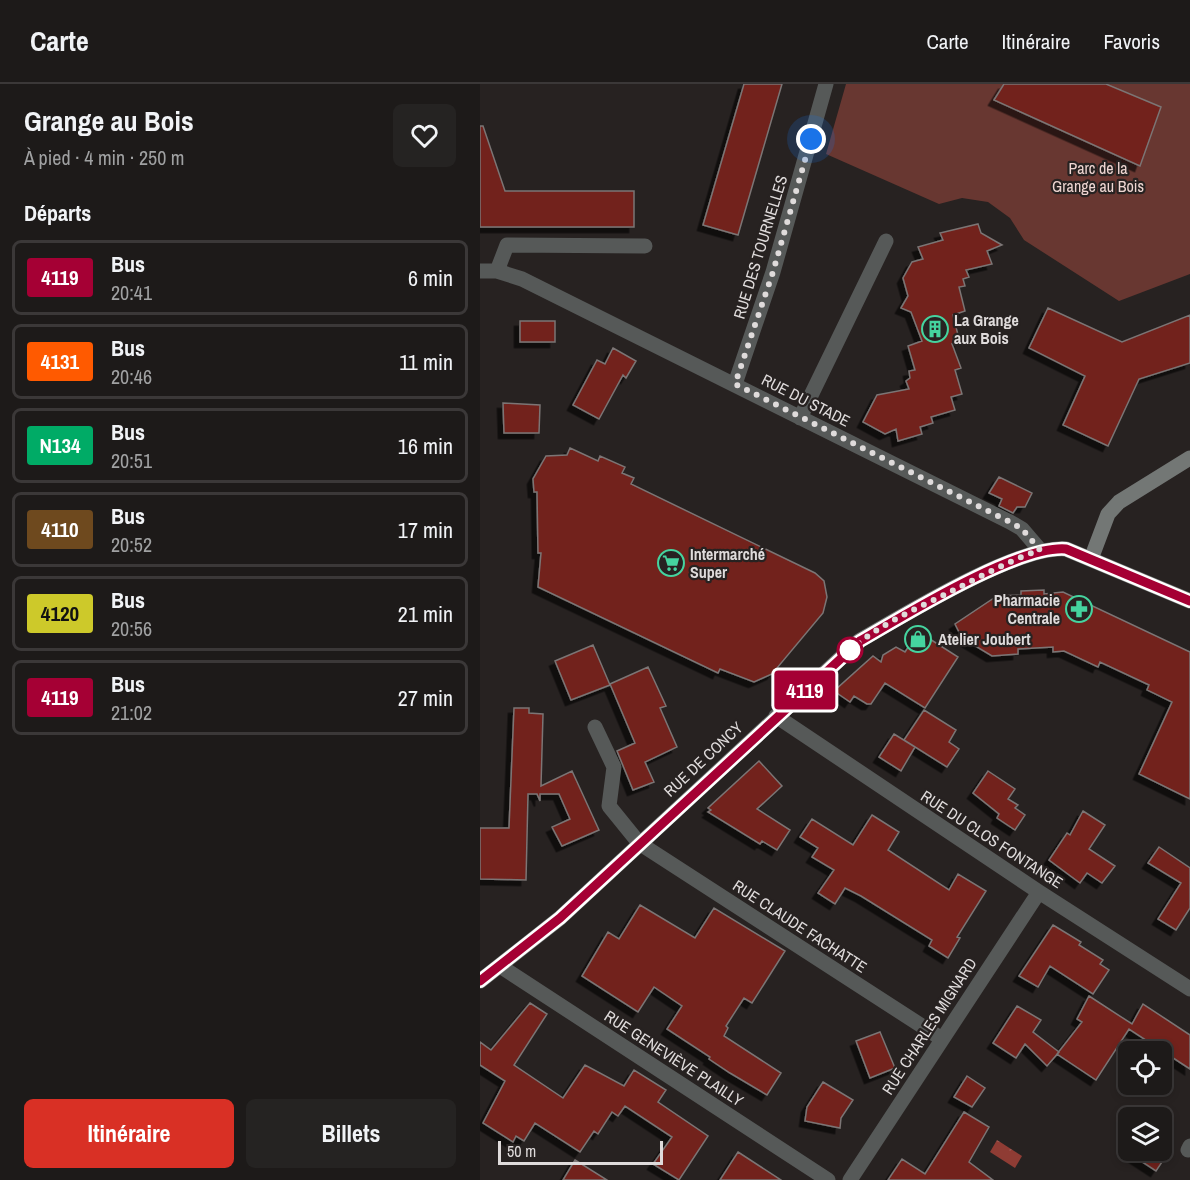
<!DOCTYPE html>
<html lang="fr">
<meta charset="utf-8">
<style>
body{margin:0;font-family:"Archivo Narrow",sans-serif;background:#252322;color:#f1f3f6;height:100vh;display:flex;flex-direction:column;font-size:22px;white-space:nowrap}
*{box-sizing:border-box;margin:0}
p{font-size:20px;color:#a0a1a2}
.icon{flex:none;width:33px;height:33px;fill:none;stroke:currentColor;stroke-width:2;stroke-linecap:round;stroke-linejoin:round}
.map{position:relative;flex:1;overflow:hidden}
.sheet{display:flex;flex-direction:column;background:#1d1a19;width:480px}
.sheet>*{flex:none}
.badge{padding:0 12px;border-radius:4px;font-size:21px;line-height:39px}
.controls{position:absolute;left:638px;top:957px;display:grid;gap:12px}
.controls a{display:grid;place-items:center;width:54px;height:54px;border-radius:9px;background:#1d1a19;box-shadow:0 3px 9px #0003,0 0 0 2px #3b3838;font-size:30px}
.scale{position:absolute;left:18px;bottom:15px;width:165px;box-sizing:border-box;padding-left:6px;border:3px solid #dfdbdb;border-top:0;font-size:16px;line-height:21px;white-space:nowrap;color:#dfdbdb;-webkit-text-stroke:4px #272221;paint-order:stroke}
.you{position:absolute;width:30px;height:30px;margin:-15px;border:4px solid #fff;border-radius:50%;background:#1a73e8;box-shadow:0 0 0 9px #1a73e833}
.map>.badge{position:absolute;translate:-50% -50%;box-shadow:0 0 0 3px #fff}
h2{padding:0 24px;font-size:22px;line-height:54px}
.round{display:grid;place-items:center;flex:none;width:63px;height:63px;border-radius:9px;background:#252322}
.head{display:flex;align-items:center;justify-content:space-between;height:102px;padding:0 24px}
h1{font-size:28px;font-weight:800;line-height:45px}
.action{display:flex;gap:12px;margin-top:auto;padding:12px 24px}
.action a{flex:1;height:69px;border-radius:9px;background:#d93025;color:#fff;font-size:24px;font-weight:800;line-height:69px;text-align:center}
.action a+a{background:#252322;color:#f1f3f6}
ul{padding:0;list-style:none}
li{display:flex;align-items:center;gap:18px;height:75px;margin:0 12px 9px;padding:0 12px;border:3px solid #3b3838;border-radius:9px}
li div{flex:1}
li b{display:block;font-size:22px}
li em{font-style:normal}
li .badge{min-width:66px;font-weight:700;text-align:center}
header{display:flex;align-items:center;gap:36px;box-sizing:border-box;height:84px;padding:0 30px;background:#1d1a19;border-bottom:2px solid #3b3838}
header strong{font-size:28px}
nav{display:flex;gap:33px;margin-inline-start:auto;font-size:21px}
main{display:flex;flex:1;min-height:0}
.map>svg:first-child{display:block}
</style>
<header>
<strong>Carte</strong>
<nav><a>Carte</a><a>Itinéraire</a><a>Favoris</a></nav>
</header>
<main>
<section class="sheet">
<div class="head"><div><h1>Grange au Bois</h1><p>À pied · 4 min · 250 m</p></div><a class="round"><svg class="icon" aria-label="heart" viewBox="0 0 24 24"><path d="M12 20l-8-8c-3-5 5-10 8-4 3-6 11-1 8 4z"/></svg></a></div>
<h2>Départs</h2>
<ul>
<li><span class="badge" style="background:#a50034;color:#fff">4119</span><div><b>Bus</b><p>20:41</p></div><em>6 min</em></li>
<li><span class="badge" style="background:#ff5a00;color:#fff">4131</span><div><b>Bus</b><p>20:46</p></div><em>11 min</em></li>
<li><span class="badge" style="background:#00ab66;color:#fff">N134</span><div><b>Bus</b><p>20:51</p></div><em>16 min</em></li>
<li><span class="badge" style="background:#6e491e;color:#fff">4110</span><div><b>Bus</b><p>20:52</p></div><em>17 min</em></li>
<li><span class="badge" style="background:#cdc92a;color:#111">4120</span><div><b>Bus</b><p>20:56</p></div><em>21 min</em></li>
<li><span class="badge" style="background:#a50034;color:#fff">4119</span><div><b>Bus</b><p>21:02</p></div><em>27 min</em></li>
</ul>
<div class="action"><a>Itinéraire</a><a>Billets</a></div>
</section>
<div class="map">
<svg width="710" height="1096" viewBox="0 0 710 1096">
<defs>
<pattern id="water-ripples" width="26" height="14" patternUnits="userSpaceOnUse" patternTransform="scale(1.5)"><rect width="26" height="14" fill="#8f3c34"/><path d="M2 4q2-2 4 0t4 0M15 11q2-2 4 0t4 0" fill="none" stroke="#9e5851"/></pattern>
<filter id="shadow"><feDropShadow dx="-5.5" dy="5.5" stdDeviation="0" flood-color="#0009"/></filter>
</defs>
<rect width="100%" height="100%" fill="#272221"/>
<path fill="#683731" d="M366 0H710V190L639 217 544 156 530 134 508 118 482 114 459 120 346 70Z"/>
<path fill="url(#water-ripples)" d="M517 1056 542 1072 535 1084 510 1068Z"/>
<path fill="#72211c" stroke="#7b7574" stroke-width="1.5" filter="url(#shadow)" d="M264 0H302L258 151 223 141Z
M524 0H626L681 23 660 82 514 16Z
M0 42H3L25 107H154V143H0Z
M498 140 501 149 522 161 507 167 512 180 486 186 489 193 483 195 485 202 479 203 485 227 473 231 480 259 472 260 481 284 475 286 482 310 471 313 475 326 451 333 453 339 440 343 442 350 418 357 416 345 405 350 383 338 397 311 429 305 426 297 430 294 429 287 435 286 428 262 442 257 431 228 421 224 428 212 423 194 432 178 443 175 438 163 463 156 460 149Z
M568 224 642 258 710 231V279L659 295 628 362 583 341 605 292 549 264Z
M40 237H75V258H40Z
M133 264 156 277 146 294 143 291 119 335 93 321 117 276 125 280Z
M23 319 60 321 59 349H24Z
M90 364 118 377 120 372 145 383 142 389 154 394 151 400 335 489 344 497 347 513 343 529 292 590 274 598 240 585 238 589 58 503 61 469H58L57 408H54L53 395 66 372 87 371Z
M519 393 552 409 545 423H537L533 429 519 422 522 415 509 409Z
M564 506V510L583 508 710 568V715L659 690 692 618 667 606 669 601 620 578 618 583 584 567 573 568V563L538 565V570L512 572 482 554 475 540 517 512 541 511V507Z
M442 550 478 573 445 624 405 599 391 620H387L374 612 370 618 354 607 393 572 401 578 403 571 416 563 425 568 435 553Z
M113 561 130 601 91 616 75 577Z
M168 583 186 622 180 624 197 663 165 678 174 698 153 706 137 667 155 659 130 600Z
M34 624H49V629L63 630 61 702 92 687 119 746 82 762 72 743 90 735 79 710H60V717L57 710H48L46 796 0 795V744H29Z
M444 626 476 646 469 658 479 665 467 683 424 656Z
M414 650 435 663 421 687 399 673Z
M279 677 302 702 277 725 310 746 297 766 282 757 280 760 228 728 231 726 228 724Z
M508 687 535 705 528 715 538 721 535 724 545 731 535 746 517 734 519 730 493 709Z
M603 727 625 741 609 765 635 782 622 799 607 789 600 799 569 776 587 749 590 751Z
M392 731 419 748 408 766 469 806 478 790 506 807 477 853 480 854 468 874 449 862 452 856 381 812 365 804 355 820 338 809 354 786 332 773 338 764 320 753 332 735 373 761Z
M679 763 710 784V824L696 846 678 835 701 799 668 779Z
M160 821 215 854 234 824 305 867 272 919 264 914 246 942 248 944 244 952 301 989 287 1011 250 989 229 975 230 973 187 945 202 922 174 903 158 928 102 892 128 848 139 855Z
M573 841 601 858 599 861 623 876 620 880 629 886 613 910 570 882 558 903 539 892Z
M609 912 652 940 663 920 710 951V985L649 945 616 996 577 970 602 938 597 935Z
M50 919 67 930 34 981 83 1014 105 981 144 1002 154 986 186 1006 178 1018 228 1052 199 1096 173 1080 192 1053 145 1022 138 1032 132 1028 118 1050 114 1047 100 1068 55 1039 44 1057 36 1052 33 1058 3 1039 25 997 0 981V958L11 966Z
M537 922 561 936 553 948 579 968 567 982 545 960 536 974 513 959Z
M400 948 415 984 390 994 376 957Z
M487 992 505 1004 492 1023 474 1013Z
M343 998 373 1016 361 1034 360 1044 325 1037 327 1023Z
M484 1028 509 1043 489 1078 513 1096H408L422 1075 445 1090Z
M644 1066H690L676 1087Z
M258 1068 301 1096H240Z
M95 1076 127 1096H83Z"/>
<g fill="none" stroke-linecap="round" stroke-linejoin="round">
<path stroke="#565958" stroke-width="15" d="M0 187H17L42 195 530 438 542 445 560 466
M17 187 27 161 165 162
M255 300 293 188 346 0
M320 334 406 157
M296 632 559 808 710 905
M115 643 134 683 129 722 159 759 462 955
M20 882 348 1096
M708 1066 710 1062
M370 1096 559 808"/>
<path stroke="#737775" stroke-width="15" d="M611 475 628 430 639 418 710 374
M0 897 80 834 379 557C424 531 538 461 586 465L710 517"/>
</g>
<g fill="none" stroke-linecap="round" stroke-linejoin="round">
<defs>
<path id="line" d="M0 897 80 834 380 557C425 531 538 461 586 465L710 517"/>
</defs>
<use href="#line" stroke="#fff" stroke-width="14"/>
<use href="#line" stroke="#a50034" stroke-width="9"/>
<path stroke="#dfdbdb" stroke-width="6" stroke-dasharray="0 10.8" d="M331 55 293 188 255 300 530 438 542 445 560 466C528 477 498 494 468 509 434 526 396 542 368 568L370 566"/>
</g>
<defs>
<symbol id="building-ring" viewBox="-11 -11 22 22"><circle r="9.5" fill="#272221" stroke="#45d49f" stroke-width="1.5"/><path d="M-4-6H4V6H1V3H-1V6H-4ZM-2.5-4.3h1.7v1.8h-1.7ZM.8-4.3h1.7v1.8H.8ZM-2.5-1h1.7V.8h-1.7ZM.8-1h1.7V.8H.8Z" fill="#45d49f"/></symbol>
<symbol id="supermarket-ring" viewBox="-11 -11 22 22"><circle r="9.5" fill="#272221" stroke="#45d49f" stroke-width="1.5"/><path d="M-6-5.5h2.5l.6 2H6L4.5 2H-2.5L-4.4-4H-6ZM-1.5 3.2a1.3 1.3 0 1 0 .1 0ZM3 3.2a1.3 1.3 0 1 0 .1 0Z" fill="#45d49f"/></symbol>
<symbol id="pharmacy-ring" viewBox="-11 -11 22 22"><circle r="9.5" fill="#272221" stroke="#45d49f" stroke-width="1.5"/><path d="M-2-6h4v4h4v4h-4v4h-4v-4h-4v-4h4Z" fill="#45d49f"/></symbol>
<symbol id="shop-ring" viewBox="-11 -11 22 22"><circle r="9.5" fill="#272221" stroke="#45d49f" stroke-width="1.5"/><path d="M-5-2.5h2.3a2.7 3.5 0 0 1 5.4 0H5L5.5 6h-11ZM-1.5-2.5h3a1.5 2.3 0 0 0-3 0Z" fill="#45d49f"/></symbol>
</defs>
<g fill-rule="evenodd">
<use href="#building-ring" x="440" y="230" width="30" height="30"/>
<use href="#supermarket-ring" x="176" y="464" width="30" height="30"/>
<use href="#pharmacy-ring" x="584" y="510" width="30" height="30"/>
<use href="#shop-ring" x="423" y="540" width="30" height="30"/>
</g>
<circle fill="#fff" stroke="#a50034" stroke-width="3" cx="370" cy="566" r="12"/>
<g text-anchor="middle" stroke-width="4.5" stroke-linejoin="round" paint-order="stroke">
<g font-size="16" fill="#efd6d2" stroke="#272221">
<text x="618" y="90">Parc de la<tspan x="618" dy="18">Grange au Bois</tspan></text>
</g>
<g font-size="16" fill="#dfdbdb" stroke="#272221">
<text transform="translate(280 163) rotate(-73)" y="6">RUE DES TOURNELLES</text>
<text transform="translate(326 316) rotate(27)" y="6">RUE DU STADE</text>
<text transform="translate(223 675) rotate(-43)" y="6">RUE DE CONCY</text>
<text transform="translate(512 755) rotate(33)" y="6">RUE DU CLOS FONTANGE</text>
<text transform="translate(320 842) rotate(33)" y="6">RUE CLAUDE FACHATTE</text>
<text transform="translate(449 942) rotate(-57)" y="6">RUE CHARLES MIGNARD</text>
<text transform="translate(194 974) rotate(33)" y="6">RUE GENEVIÈVE PLAILLY</text>
</g>
<g font-size="16" font-weight="bold" fill="#dfdbdb" stroke="#272221" text-anchor="start">
<text x="474" y="242">La Grange<tspan x="474" dy="18">aux Bois</tspan></text>
<text x="210" y="476">Intermarché<tspan x="210" dy="18">Super</tspan></text>
<text x="580" y="522" text-anchor="end">Pharmacie<tspan x="580" dy="18">Centrale</tspan></text>
<text x="458" y="561">Atelier Joubert</text>
</g>
</g>
</svg>
<div class="controls">
<a><svg class="icon" aria-label="locate" viewBox="0 0 24 24"><circle cx="12" cy="12" r="6"/><path d="M12 2v4M12 18v4M2 12h4M18 12h4"/></svg></a>
<a><svg class="icon" aria-label="layers" viewBox="0 0 24 24"><path d="M12 4l9 5-9 5-9-5zM3 14l9 5 9-5"/></svg></a>
</div>
<div class="scale">50 m</div>
<div class="you" style="left:331px;top:55px"></div>
<b class="badge" style="left:325px;top:606px;background:#a50034;color:#fff">4119</b>
</div>
</main>
